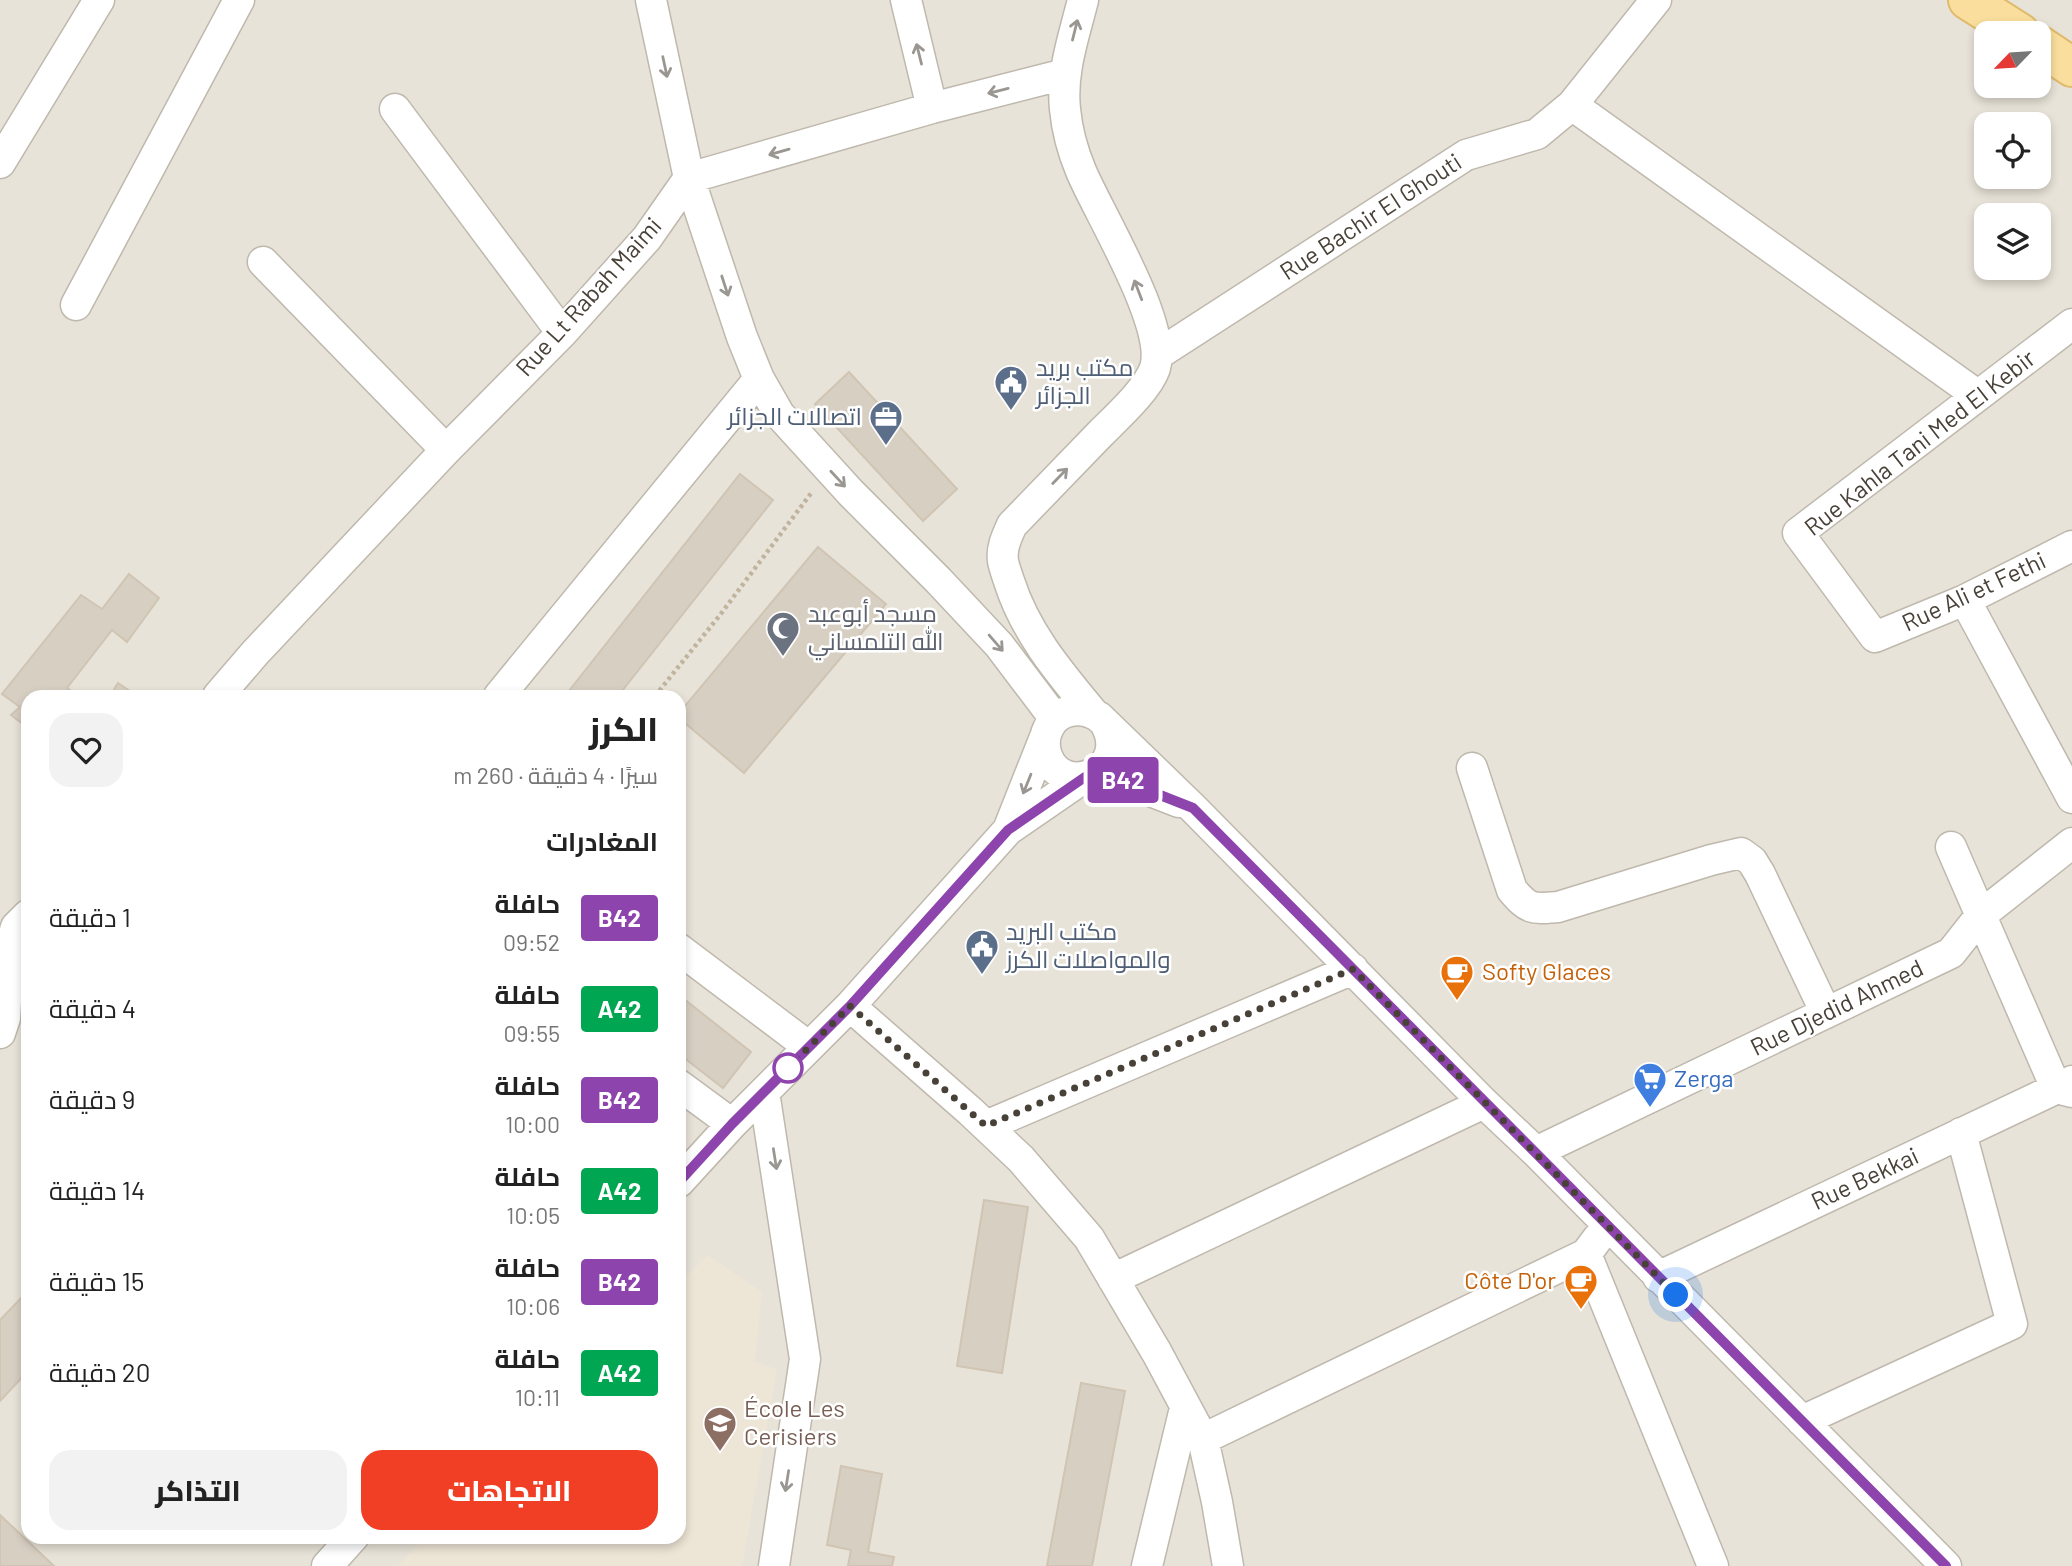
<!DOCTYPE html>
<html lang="ar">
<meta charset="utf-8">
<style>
body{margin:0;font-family:Barlow,Cairo,sans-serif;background:#f2f2f2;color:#222;direction:rtl;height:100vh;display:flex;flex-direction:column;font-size:26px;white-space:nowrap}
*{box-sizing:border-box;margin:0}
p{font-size:23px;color:#767676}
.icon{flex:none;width:38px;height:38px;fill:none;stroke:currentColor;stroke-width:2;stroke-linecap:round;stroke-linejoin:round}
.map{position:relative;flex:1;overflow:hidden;direction:ltr}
.sheet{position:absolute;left:21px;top:690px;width:665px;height:854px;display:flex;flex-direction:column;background:#fff;border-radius:21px;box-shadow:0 4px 10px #0003;direction:rtl}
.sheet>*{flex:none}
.badge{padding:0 14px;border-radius:5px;font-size:24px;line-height:46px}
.needle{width:46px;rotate:245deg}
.controls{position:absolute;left:1974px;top:21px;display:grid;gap:14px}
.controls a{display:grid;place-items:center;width:77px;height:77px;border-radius:14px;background:#fff;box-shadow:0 4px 10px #0003;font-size:35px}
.you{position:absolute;width:35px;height:35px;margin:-18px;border:5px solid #fff;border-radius:50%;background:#1a73e8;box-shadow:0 0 0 10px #1a73e833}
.map>.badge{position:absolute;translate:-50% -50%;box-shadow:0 0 0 4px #fff}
h2{padding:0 28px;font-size:26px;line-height:63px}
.round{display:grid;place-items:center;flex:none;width:74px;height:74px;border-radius:21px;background:#f2f2f2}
.head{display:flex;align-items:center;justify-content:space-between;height:119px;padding:0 28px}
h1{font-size:33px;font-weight:800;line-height:52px}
.button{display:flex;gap:14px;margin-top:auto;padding:14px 28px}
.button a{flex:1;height:80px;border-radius:21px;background:#f03f25;color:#fff;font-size:28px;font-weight:800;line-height:80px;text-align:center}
.button a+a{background:#f2f2f2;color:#222}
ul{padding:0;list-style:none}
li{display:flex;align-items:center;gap:21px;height:91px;padding:0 28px}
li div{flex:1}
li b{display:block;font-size:26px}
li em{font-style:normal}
li .badge{min-width:77px;font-weight:700;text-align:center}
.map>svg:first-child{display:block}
</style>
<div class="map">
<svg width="2072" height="1566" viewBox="0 0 2072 1566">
<rect width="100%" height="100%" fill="#f4f1ea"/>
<path fill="#e8e3d8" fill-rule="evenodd" d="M0 0H2072V1566H0ZM1986 33H2039V86H1986ZM1986 124H2039V177H1986ZM1986 215H2039V268H1986ZM28 696H679V1536H28Z"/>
<path fill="#ede5d5" d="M707 1255 762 1292 755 1362 777 1369 742 1566H397L425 1537 679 1536V1284Z"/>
<path fill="#d8cfc3" stroke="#d0c4b3" stroke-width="2" d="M849 372 957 489 923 521 815 404Z
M740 474 773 500 618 696H565Z
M818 547 886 604 744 773 679 718V713Z
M129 574 159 598 127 642 112 630 67 688 79 696H28V728L11 715 20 707 2 694 81 595 102 609Z
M118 683 137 696H110Z
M679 995 751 1052 723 1088 679 1054Z
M984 1200 1028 1207 1002 1373 957 1366Z
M27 1292 28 1371 0 1401V1320Z
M1081 1383 1125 1391 1092 1566H1047Z
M841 1466 882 1474 868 1552 894 1557 892 1566H848L851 1550 827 1545Z
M0 1515 54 1566H0Z"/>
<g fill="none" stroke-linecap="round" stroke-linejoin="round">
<defs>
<path id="minor" d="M651 0 689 178 742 337 759 379 779 414 851 493 938 580 999 645 1055 719
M906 0 932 108
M1083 0C1074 36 1061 72 1065 109 1067 130 1073 152 1081 171 1099 214 1168 325 1155 368 1148 389 1117 417 1101 433 1072 463 1042 494 1012 525 1007 536 1001 548 1003 561 1004 567 1007 575 1009 581 1025 632 1059 672 1093 713
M1572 105 1656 0
M395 109 562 333
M0 163 99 0
M263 262 446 450
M76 305 239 0
M2072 324 1798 533 1875 637 1965 600 2072 546
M1157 355 1466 155 1537 134 1572 105 1977 395
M1965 600 2072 798
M218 696 255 653 446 450 562 333 647 238 689 178 932 108 1065 74
M499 696 759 379
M1105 723C1132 770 1064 800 1047 756 1044 747 1044 737 1048 729 1057 708 1082 706 1099 717L1193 808 1484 1103 1536 1152 1946 1566
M1472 768 1512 890C1529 910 1532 909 1558 907L1711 860 1741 853 1752 861 1760 874 1826 1013
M1099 771 1179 802
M1008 830 1045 737
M1951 847 2056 1088 2072 1092
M679 949 809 1047
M850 1006 970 1111 1021 1159 1089 1238 1157 1353 1203 1439 1217 1502 1228 1566
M0 1033 5 1018 9 951 16 927 28 915
M679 1085 732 1124
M764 1092 805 1359 774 1566
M986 1126 1353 969
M1536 1152 1951 953 1981 915 2072 843
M679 1182 732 1124 850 1006 1008 830 1085 777
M1598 1238 1586 1254 1713 1566
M1658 1277 2072 1081
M1113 1279 1484 1103
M1802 1421 2012 1324 1961 1133
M1203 1439 1586 1254
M327 1566 354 1536
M1147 1566 1185 1408"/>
<path id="major" d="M1968 0 2020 33
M2039 45 2072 67"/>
</defs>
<use href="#minor" stroke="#bfb8ad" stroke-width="33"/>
<use href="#major" stroke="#dfba6d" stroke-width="42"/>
<path stroke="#c1b49f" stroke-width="4.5" stroke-dasharray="3.5 3.5" stroke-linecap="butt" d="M655 696 720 615 812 492"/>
<use href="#minor" stroke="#fff" stroke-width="30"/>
<use href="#major" stroke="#fade9d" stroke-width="38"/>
</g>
<defs><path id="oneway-shaft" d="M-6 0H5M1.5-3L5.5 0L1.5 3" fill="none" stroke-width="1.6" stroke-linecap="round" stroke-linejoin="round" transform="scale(1.75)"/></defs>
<g stroke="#9a9692">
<use href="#oneway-shaft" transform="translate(1075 30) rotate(-76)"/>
<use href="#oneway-shaft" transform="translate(919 54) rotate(-104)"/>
<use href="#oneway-shaft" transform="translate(665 67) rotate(78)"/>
<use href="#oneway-shaft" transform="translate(998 91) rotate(166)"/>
<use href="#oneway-shaft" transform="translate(779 152) rotate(164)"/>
<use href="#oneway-shaft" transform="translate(725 286) rotate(72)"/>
<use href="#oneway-shaft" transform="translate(1138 290) rotate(-111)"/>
<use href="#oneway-shaft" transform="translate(1060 476) rotate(-46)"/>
<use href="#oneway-shaft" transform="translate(838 479) rotate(47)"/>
<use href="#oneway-shaft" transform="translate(996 643) rotate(49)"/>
<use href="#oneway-shaft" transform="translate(1027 784) rotate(112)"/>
<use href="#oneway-shaft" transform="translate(775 1159) rotate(81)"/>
<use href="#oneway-shaft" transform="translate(787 1481) rotate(99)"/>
</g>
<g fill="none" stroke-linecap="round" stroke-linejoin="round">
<defs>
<path id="line" d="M679 1182 732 1124 850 1006 1008 830 1085 777 1099 771 1193 808 1946 1566"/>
</defs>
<use href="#line" stroke="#fff" stroke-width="16"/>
<use href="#line" stroke="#8e44ad" stroke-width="10"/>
<path stroke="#484138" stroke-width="7" stroke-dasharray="0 12.6" d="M788 1068 850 1006 986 1126 1353 969 1676 1295"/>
</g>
<defs>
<symbol id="civic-pin" viewBox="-11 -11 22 30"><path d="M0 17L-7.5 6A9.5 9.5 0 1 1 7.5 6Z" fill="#5c6f8a" stroke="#fff"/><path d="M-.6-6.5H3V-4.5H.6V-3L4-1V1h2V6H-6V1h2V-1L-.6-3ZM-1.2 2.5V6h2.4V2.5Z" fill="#fff"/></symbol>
<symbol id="office-pin" viewBox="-11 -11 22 30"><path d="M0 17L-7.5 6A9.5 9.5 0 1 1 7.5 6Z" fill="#5c6f8a" stroke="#fff"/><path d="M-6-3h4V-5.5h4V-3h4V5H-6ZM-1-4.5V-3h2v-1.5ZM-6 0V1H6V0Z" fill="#fff"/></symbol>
<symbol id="mosque-pin" viewBox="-11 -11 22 30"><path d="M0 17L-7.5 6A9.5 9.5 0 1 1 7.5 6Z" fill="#6b7280" stroke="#fff"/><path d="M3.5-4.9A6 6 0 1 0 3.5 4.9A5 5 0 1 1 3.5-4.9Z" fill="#fff"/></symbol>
<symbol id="cafe-pin" viewBox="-11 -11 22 30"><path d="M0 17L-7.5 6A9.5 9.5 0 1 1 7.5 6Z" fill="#e8710a" stroke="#fff"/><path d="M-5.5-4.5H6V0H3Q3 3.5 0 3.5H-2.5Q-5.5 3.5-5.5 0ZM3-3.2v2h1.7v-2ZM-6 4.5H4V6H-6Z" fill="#fff"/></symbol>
<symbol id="supermarket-pin" viewBox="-11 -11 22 30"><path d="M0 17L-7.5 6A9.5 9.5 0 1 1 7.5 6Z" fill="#3f7fe0" stroke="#fff"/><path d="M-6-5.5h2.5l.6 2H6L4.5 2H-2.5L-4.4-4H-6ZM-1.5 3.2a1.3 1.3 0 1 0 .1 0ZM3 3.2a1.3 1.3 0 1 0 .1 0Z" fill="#fff"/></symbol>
<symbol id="school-pin" viewBox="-11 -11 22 30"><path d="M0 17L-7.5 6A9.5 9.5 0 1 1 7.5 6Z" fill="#8d6e63" stroke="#fff"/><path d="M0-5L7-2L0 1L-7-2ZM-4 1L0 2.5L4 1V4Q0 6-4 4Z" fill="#fff"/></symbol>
</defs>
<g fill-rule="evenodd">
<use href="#civic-pin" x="992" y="363" width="38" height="52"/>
<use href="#office-pin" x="867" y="398" width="38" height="52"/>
<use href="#mosque-pin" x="764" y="609" width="38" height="52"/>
<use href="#civic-pin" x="963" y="927" width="38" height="52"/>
<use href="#cafe-pin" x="1438" y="953" width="38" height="52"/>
<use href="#supermarket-pin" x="1631" y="1060" width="38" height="52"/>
<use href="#cafe-pin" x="1562" y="1262" width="38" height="52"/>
<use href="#school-pin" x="701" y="1404" width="38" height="52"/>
</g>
<circle fill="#fff" stroke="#8e44ad" stroke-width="3.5" cx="788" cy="1068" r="14"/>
<g text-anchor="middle" stroke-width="5" stroke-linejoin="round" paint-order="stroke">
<g font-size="24" fill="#484138" stroke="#fff">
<text transform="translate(1371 217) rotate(-33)" y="8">Rue Bachir El Ghouti</text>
<text transform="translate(589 297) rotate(-48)" y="8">Rue Lt Rabah Maimi</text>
<text transform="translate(1920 443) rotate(-38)" y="8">Rue Kahla Tani Med El Kebir</text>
<text transform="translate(1974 592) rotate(-25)" y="8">Rue Ali et Fethi</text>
<text transform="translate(1837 1008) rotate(-26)" y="8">Rue Djedid Ahmed</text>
<text transform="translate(1865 1179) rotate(-25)" y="8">Rue Bekkai</text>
</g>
<g font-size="24" fill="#4e5e75" stroke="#fff" text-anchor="start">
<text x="1036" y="376">مكتب بريد<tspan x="1036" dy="28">الجزائر</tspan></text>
<text x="862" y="425" text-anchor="end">اتصالات الجزائر</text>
<text x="1006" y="940">مكتب البريد<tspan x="1006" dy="28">والمواصلات الكرز</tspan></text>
</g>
<g font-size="24" fill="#5b616d" stroke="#fff" text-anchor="start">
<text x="808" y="622">مسجد أبوعبد<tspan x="808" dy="28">الله التلمساني</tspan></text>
</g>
<g font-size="24" fill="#c56008" stroke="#fff" text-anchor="start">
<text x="1482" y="980">Softy Glaces</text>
<text x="1556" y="1289" text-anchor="end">Côte D'or</text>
</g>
<g font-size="24" fill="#366cbe" stroke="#fff" text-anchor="start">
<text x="1674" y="1087">Zerga</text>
</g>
<g font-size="24" fill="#785e54" stroke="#fff" text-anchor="start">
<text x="744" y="1417">École Les<tspan x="744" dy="28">Cerisiers</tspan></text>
</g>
</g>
</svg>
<div class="controls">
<a><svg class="needle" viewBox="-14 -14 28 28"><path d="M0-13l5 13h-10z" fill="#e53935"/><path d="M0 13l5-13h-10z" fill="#767676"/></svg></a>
<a><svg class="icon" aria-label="locate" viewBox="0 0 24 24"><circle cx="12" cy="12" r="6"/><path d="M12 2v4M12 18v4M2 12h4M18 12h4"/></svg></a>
<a><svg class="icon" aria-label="layers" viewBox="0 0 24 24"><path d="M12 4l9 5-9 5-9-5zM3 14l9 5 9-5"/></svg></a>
</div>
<div class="you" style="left:1676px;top:1295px"></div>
<b class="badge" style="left:1123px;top:780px;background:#8e44ad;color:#fff">B42</b>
<section class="sheet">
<div class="head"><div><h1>الكرز</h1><p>سيرًا · 4 دقيقة · 260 m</p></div><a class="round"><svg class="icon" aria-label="heart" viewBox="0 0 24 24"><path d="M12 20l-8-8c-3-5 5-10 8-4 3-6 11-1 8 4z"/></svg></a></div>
<h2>المغادرات</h2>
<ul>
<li><span class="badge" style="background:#8e44ad;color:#fff">B42</span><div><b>حافلة</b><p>09:52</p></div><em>1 دقيقة</em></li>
<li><span class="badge" style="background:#00a651;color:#fff">A42</span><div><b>حافلة</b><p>09:55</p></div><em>4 دقيقة</em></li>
<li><span class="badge" style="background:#8e44ad;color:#fff">B42</span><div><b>حافلة</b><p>10:00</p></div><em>9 دقيقة</em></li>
<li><span class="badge" style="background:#00a651;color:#fff">A42</span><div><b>حافلة</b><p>10:05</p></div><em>14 دقيقة</em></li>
<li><span class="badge" style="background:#8e44ad;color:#fff">B42</span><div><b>حافلة</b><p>10:06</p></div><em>15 دقيقة</em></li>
<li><span class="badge" style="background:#00a651;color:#fff">A42</span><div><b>حافلة</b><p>10:11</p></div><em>20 دقيقة</em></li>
</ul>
<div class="button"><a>الاتجاهات</a><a>التذاكر</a></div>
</section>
</div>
